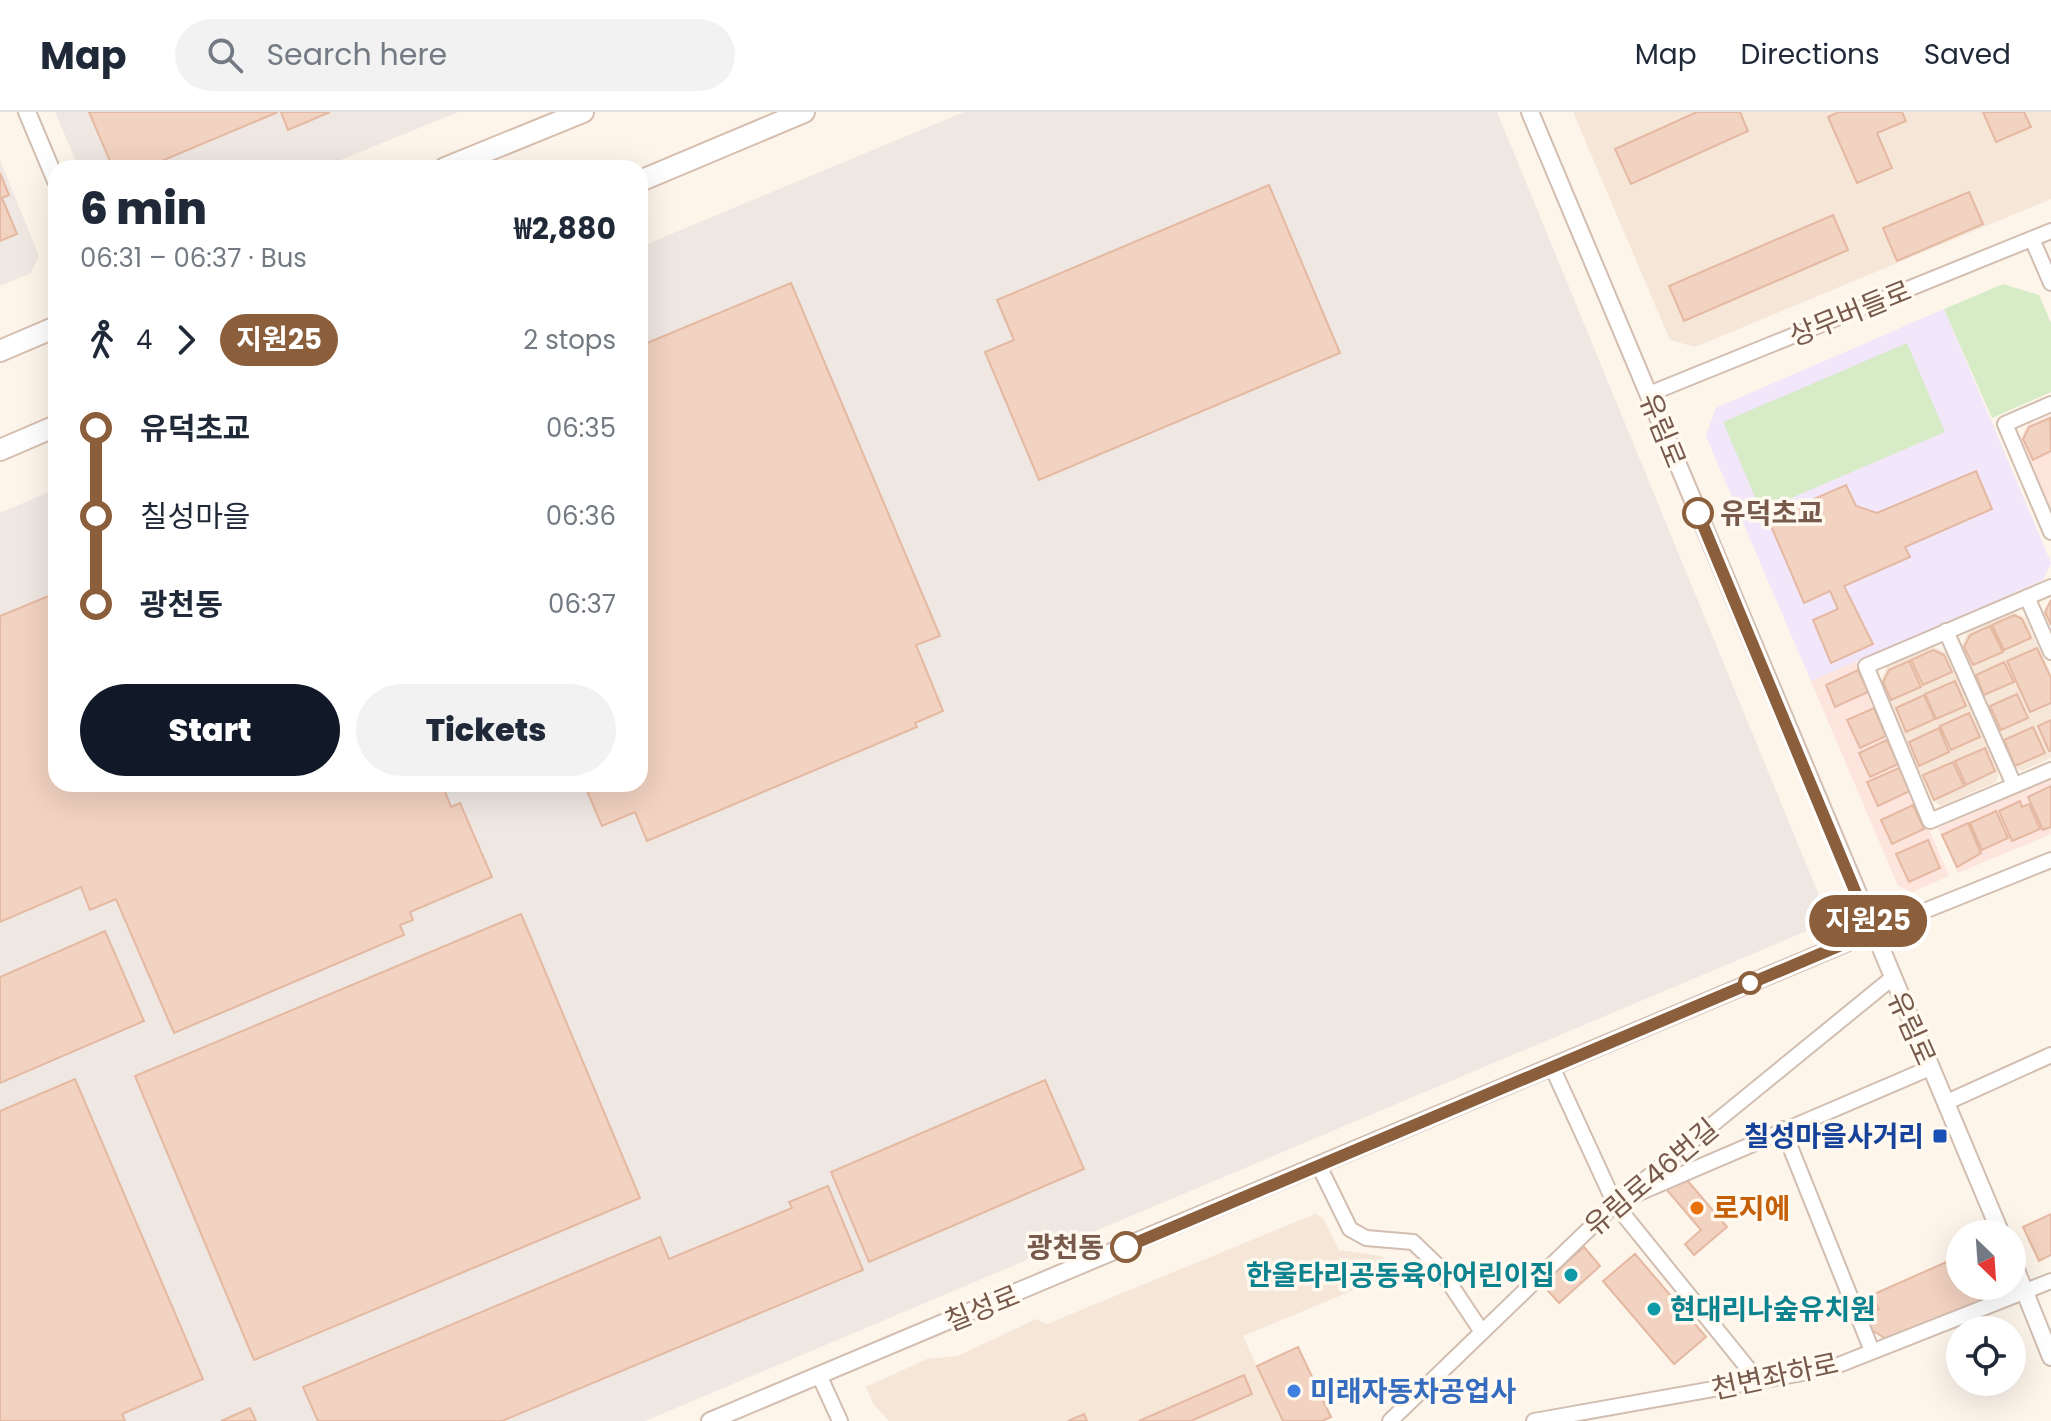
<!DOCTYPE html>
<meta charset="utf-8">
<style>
body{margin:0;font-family:Poppins,"Noto Sans KR",sans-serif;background:#f2f2f3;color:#1f2937;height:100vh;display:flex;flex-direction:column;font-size:30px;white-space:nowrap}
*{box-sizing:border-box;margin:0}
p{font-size:26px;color:#747a83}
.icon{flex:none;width:44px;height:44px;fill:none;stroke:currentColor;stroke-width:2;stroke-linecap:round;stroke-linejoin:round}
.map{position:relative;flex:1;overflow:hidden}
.drawer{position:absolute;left:48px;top:48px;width:600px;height:632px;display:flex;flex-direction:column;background:#fff;border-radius:24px;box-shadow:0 8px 32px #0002}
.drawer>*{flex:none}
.badge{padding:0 16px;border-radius:26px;font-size:28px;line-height:52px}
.needle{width:52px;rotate:155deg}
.buttons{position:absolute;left:1946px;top:1108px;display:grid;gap:16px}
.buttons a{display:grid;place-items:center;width:80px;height:80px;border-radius:50%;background:#fff;box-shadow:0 8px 32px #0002;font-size:40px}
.map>.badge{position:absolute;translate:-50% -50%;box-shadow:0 0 0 4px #fff}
.legs{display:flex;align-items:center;gap:12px;height:88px;padding:0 32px;font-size:26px}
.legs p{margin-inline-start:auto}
.headline{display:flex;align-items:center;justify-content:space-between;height:136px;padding:0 32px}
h1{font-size:44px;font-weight:800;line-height:60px}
.primary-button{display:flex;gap:16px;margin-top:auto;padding:16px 32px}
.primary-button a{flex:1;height:92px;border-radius:48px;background:#111827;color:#fff;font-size:32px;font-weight:800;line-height:92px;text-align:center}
.primary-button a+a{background:#f2f2f3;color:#1f2937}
ul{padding:0 32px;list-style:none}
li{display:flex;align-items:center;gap:28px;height:88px;font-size:30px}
li i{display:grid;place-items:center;width:12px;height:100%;margin:0 10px;background:currentColor}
li i::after{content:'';width:20px;height:20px;margin:-10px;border:6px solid;border-radius:50%;background:#fff}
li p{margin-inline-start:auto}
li:first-child i{background:linear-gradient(#0000 50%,currentColor 0)}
li:last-child i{background:linear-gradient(currentColor 50%,#0000 0)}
header{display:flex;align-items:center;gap:48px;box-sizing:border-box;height:112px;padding:0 40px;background:#fff;border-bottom:2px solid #e0e1e3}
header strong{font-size:38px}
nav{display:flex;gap:44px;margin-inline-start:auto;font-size:28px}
.search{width:560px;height:72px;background:#f2f2f3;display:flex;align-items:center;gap:20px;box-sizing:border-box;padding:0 28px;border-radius:44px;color:#747a83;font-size:30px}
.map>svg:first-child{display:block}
</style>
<header>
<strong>Map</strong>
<div class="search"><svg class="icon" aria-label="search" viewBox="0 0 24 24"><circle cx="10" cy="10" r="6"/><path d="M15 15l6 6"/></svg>Search here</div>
<nav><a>Map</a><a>Directions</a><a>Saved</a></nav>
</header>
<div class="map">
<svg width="2051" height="1309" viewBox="0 0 2051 1309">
<rect width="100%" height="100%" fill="#fdf4ea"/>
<path fill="#f5e6d8" d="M1573 0H2051V87L1695 235 1670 228Z
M2014 500 2025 506 2051 562V646L2022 659 2015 656 1961 534 1967 521Z
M1931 534 1946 540 1999 659 1996 670 1941 694 1932 688 1880 571 1887 554Z
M1315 1102 1322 1105 1339 1138 1381 1144 1392 1151 1390 1163 1243 1224 1282 1309H889L874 1293 866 1275 927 1247 958 1244 1036 1207 1047 1212Z"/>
<path fill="#fde5de" d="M2051 303V400L2020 328 2027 313Z
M1856 549 1949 764 1912 780 1898 774 1811 569Z
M2051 666V722L1958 761 1938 716Z"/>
<path fill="#eee7e2" d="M55 0H458L321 56H79Z
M964 0H1497L1825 798 1816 815 645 1309H0V401L56 377V672H640V135Z
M0 48 39 144 31 161 0 174Z"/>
<path fill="#f1e6fa" d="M1944 197 2051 451 2043 468 1811 569 1706 324 1716 296Z"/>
<path fill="#d7ebc7" d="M2003 172 2039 183 2051 211V280L1992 306 1944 197Z
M1907 231 1945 320 1761 399 1723 310Z"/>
<path fill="#f2d2c1" stroke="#e5b8a1" stroke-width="2" d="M89 0H278L145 56H113Z
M281 0H330L288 18Z
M1697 0H1740L1748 19 1631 72 1615 37Z
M1839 0H1902L1906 9 1877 21 1892 56 1857 71 1828 5Z
M1983 0H2024L2031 15 1996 30Z
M0 61 9 83 2 86 17 122 0 129Z
M1269 73 1340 241 1039 368 985 240 1014 228 997 188Z
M1969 80 1983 112 1897 149 1883 116Z
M1833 103 1848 138 1684 209 1669 174Z
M791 171 940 524 916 533 943 599 915 611 917 615 647 729 635 700 602 714 584 672H640V234Z
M2050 306 2051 339 2033 348 2023 327 2029 315Z
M1976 359 1992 397 1905 435 1910 445 1844 474 1873 532 1831 551 1813 508 1838 497 1830 479 1804 491 1768 407 1846 373 1856 394 1877 401Z
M56 481V672H442L451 695 460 691 492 765 410 800 413 808 400 813 404 823 174 921 116 787 90 798 81 775 0 810V504Z
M2051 488V513L2045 500Z
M2014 503 2022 507 2031 526 2004 538 1992 513Z
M1990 514 2003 540 1973 553 1964 535 1970 523Z
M2037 536 2051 566V591L2030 600 2007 549Z
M1933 538 1944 543 1952 560 1923 573 1911 548Z
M1909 549 1921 575 1891 588 1883 570 1889 558Z
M2004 550 2014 570 1984 583 1976 563Z
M1858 558 1868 580 1835 595 1826 573Z
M1955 569 1966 594 1936 607 1925 582Z
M2017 582 2028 606 2001 618 1990 594Z
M1924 583 1935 607 1906 620 1896 596Z
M1874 596 1886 624 1860 636 1847 608Z
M1969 601 1980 625 1951 638 1940 614Z
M2051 608V639H2049L2038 614Z
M2033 615 2045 641 2015 654 2004 628Z
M1939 616 1949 640 1919 654 1909 630Z
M1887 628 1898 652 1870 665 1859 641Z
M1985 636 1995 659 1966 673 1955 649Z
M1953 650 1964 674 1934 688 1923 663Z
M1899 656 1910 679 1878 694 1867 670Z
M2051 674V715L2043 718 2028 685Z
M2020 689 2022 695 2029 692 2040 717 2012 729 1999 699Z
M1913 693 1924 717 1892 732 1881 708Z
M1996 699 2008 726 1982 738 1970 711Z
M1968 711 1981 741 1957 755 1942 723Z
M1928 728 1940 756 1909 770 1896 742Z
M521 802 640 1086 254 1248 135 964Z
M105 819 144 909 0 971V865Z
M75 967 203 1267 122 1302 125 1309H0V999Z
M1045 968 1084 1057 869 1150 831 1060Z
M1687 1068 1727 1115 1694 1143 1685 1132 1701 1118 1666 1077Z
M828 1074 863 1158 502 1309H318L303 1275 660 1125 669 1147 792 1096 789 1090Z
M2051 1102V1143L2039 1149 2023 1115Z
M1584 1135 1600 1154 1559 1191 1542 1172Z
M1635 1142 1706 1225 1674 1252 1603 1169Z
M1960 1144V1174H1991L1990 1186 1886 1227 1872 1218 1865 1204 1879 1197 1872 1183Z
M1298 1235 1331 1305 1322 1309H1283L1257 1254Z
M1244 1263 1252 1282 1191 1309H1139Z
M250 1296 256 1309H221Z
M1084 1302 1087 1309H1068Z"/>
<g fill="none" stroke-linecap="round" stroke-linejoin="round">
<defs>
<path id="minor" d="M2032 127 2051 171
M1649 282 2051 119
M2051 292 2005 312 2051 420
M2051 475 1866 554 1930 709 2051 658
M2027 485 2051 540
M1946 519 2014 673
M1872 820 2051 748
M1552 955 1615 1092 1759 1270
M1945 991 2051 943
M1783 1017 1872 1239
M1319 1054 1350 1117 1366 1126 1413 1130 1438 1154 1482 1220
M1634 1083 1930 956
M819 1263 840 1309
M1390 1309 1615 1092 1891 867
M1534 1309 1831 1256 2051 1169"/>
<path id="tertiary" d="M27 0 56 69
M1530 0 2001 1122
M2012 1148 2051 1245
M710 1309 1872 820"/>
<path id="secondary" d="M445 56 583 0
M640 69 804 0
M0 239 56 215
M0 338 56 314"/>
</defs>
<use href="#minor" stroke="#d2beb1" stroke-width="18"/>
<use href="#tertiary" stroke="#d2beb1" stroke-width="20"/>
<use href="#secondary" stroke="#d5beae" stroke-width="24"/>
<use href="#minor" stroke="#fff" stroke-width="14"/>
<use href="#tertiary" stroke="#fff" stroke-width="16"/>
<use href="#secondary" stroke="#fff" stroke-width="20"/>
</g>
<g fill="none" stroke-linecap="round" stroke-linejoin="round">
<defs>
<path id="line-1" d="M1126 1135 1872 820 1698 401"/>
</defs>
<use href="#line-1" stroke="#fff" stroke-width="18"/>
<use href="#line-1" stroke="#8b5e3c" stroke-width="12"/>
</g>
<g fill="#fff" stroke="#8b5e3c" stroke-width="4">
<circle cx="1698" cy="401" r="14"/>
<circle cx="1750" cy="871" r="10"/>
<circle cx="1126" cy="1135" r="14"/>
</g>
<rect fill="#1a4fb4" stroke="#fff9f0" stroke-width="3" x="1932" y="1016" width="16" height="16" rx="4"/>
<circle fill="#e8710a" stroke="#fff9f0" stroke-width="3" cx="1697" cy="1096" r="8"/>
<g fill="#0f9aa8" stroke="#fff9f0" stroke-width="3">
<circle cx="1571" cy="1163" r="8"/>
<circle cx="1654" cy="1197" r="8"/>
</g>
<circle fill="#3f7fe0" stroke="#fff9f0" stroke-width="3" cx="1294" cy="1279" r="8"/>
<g text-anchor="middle" stroke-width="7" stroke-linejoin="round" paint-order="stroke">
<g font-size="28" fill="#785a4c" stroke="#fff9f0">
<text transform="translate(1850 201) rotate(-22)" y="10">상무버들로</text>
<text transform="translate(1663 318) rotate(68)" y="10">유림로</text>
<text transform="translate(1912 916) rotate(66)" y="10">유림로</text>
<text transform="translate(1651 1065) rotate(-40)" y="10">유림로46번길</text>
<text transform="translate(982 1196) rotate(-22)" y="10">칠성로</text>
<text transform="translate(1775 1264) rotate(-12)" y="10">천변좌하로</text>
</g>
<g font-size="28" font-weight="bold" fill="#785a4c" stroke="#fff9f0" text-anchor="start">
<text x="1720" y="411">유덕초교</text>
<text x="1104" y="1145" text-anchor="end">광천동</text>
</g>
<g font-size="28" font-weight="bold" fill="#164399" stroke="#fff9f0" text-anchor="end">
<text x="1924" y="1034">칠성마을사거리</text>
</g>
<g font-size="28" font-weight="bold" fill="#c56008" stroke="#fff9f0" text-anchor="start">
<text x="1713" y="1106">로지에</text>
</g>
<g font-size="28" font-weight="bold" fill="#0d838f" stroke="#fff9f0" text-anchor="end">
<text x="1555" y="1173">한울타리공동육아어린이집</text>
<text x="1670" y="1207" text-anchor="start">현대리나숲유치원</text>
</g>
<g font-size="28" font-weight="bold" fill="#366cbe" stroke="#fff9f0" text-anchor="start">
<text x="1310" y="1289">미래자동차공업사</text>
</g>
</g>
</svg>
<div class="buttons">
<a><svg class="needle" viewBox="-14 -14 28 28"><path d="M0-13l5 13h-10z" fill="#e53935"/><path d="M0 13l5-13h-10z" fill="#747a83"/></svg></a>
<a><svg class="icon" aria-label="locate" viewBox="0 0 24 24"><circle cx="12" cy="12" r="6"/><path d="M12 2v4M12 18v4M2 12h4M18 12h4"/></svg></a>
</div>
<b class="badge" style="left:1868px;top:809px;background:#8b5e3c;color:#fff">지원25</b>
<section class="drawer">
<div class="headline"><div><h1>6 min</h1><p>06:31 – 06:37 · Bus</p></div><b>₩2,880</b></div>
<div class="legs"><svg class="icon" aria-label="walk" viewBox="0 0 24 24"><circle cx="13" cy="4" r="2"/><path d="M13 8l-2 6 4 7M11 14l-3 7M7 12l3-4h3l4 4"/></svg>4<svg class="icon" aria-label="forward" viewBox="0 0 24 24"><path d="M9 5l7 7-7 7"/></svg><b class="badge" style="background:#8b5e3c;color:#fff">지원25</b><p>2 stops</p></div>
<ul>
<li><i style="color:#8b5e3c"></i><b>유덕초교</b><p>06:35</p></li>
<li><i style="color:#8b5e3c"></i><span>칠성마을</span><p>06:36</p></li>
<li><i style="color:#8b5e3c"></i><b>광천동</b><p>06:37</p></li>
</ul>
<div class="primary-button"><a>Start</a><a>Tickets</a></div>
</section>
</div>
